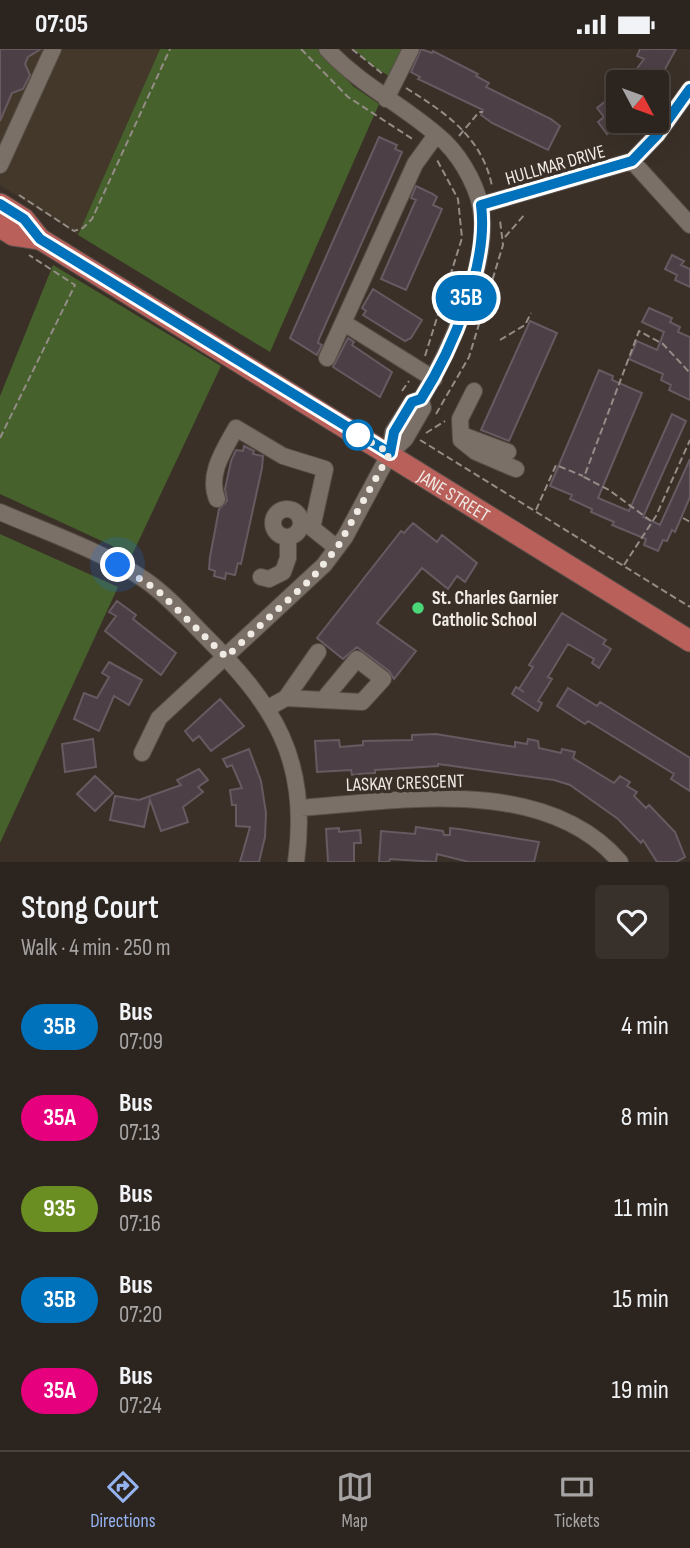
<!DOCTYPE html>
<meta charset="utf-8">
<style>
body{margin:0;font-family:"Sofia Sans Condensed",sans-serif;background:#38302b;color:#f1f3f6;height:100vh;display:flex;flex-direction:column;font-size:26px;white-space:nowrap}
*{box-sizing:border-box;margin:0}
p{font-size:23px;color:#a6a4a4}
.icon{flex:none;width:38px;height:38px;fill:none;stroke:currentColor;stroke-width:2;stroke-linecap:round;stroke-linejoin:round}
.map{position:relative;height:813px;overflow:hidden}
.sheet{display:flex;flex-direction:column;background:#2c241e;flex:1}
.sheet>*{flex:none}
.badge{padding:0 14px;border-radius:23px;font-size:24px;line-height:46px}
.needle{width:46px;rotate:131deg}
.controls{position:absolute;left:606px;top:21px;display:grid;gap:14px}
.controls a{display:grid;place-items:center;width:63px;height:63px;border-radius:7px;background:#2c241e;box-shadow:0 7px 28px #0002,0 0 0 2px #48413c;font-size:35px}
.you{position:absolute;width:35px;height:35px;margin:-18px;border:5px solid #fff;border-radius:50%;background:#1a73e8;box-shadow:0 0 0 10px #1a73e833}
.map>.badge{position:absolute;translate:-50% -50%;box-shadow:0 0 0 4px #fff}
.round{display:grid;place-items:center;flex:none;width:74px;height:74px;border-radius:7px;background:#38302b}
.overview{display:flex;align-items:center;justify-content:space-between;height:119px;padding:0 21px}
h1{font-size:33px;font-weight:600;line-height:52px}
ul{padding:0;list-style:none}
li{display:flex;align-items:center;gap:21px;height:91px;padding:0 21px}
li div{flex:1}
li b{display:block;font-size:26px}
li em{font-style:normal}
li .badge{min-width:77px;font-weight:700;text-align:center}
.status{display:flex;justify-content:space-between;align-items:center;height:49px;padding:0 35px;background:#2c241e;direction:ltr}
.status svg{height:19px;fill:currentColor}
.tab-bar{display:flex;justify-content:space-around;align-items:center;height:98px;border-top:2px solid #48413c;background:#2c241e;font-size:19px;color:#a6a4a4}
.tab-bar a{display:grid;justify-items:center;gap:4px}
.tab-bar .active{color:#95b2f1}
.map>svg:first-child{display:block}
</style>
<div class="status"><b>07:05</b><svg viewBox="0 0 49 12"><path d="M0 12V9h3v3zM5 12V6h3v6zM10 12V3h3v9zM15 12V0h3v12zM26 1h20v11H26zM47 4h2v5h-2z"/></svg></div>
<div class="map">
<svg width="690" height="813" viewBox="0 0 690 813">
<rect width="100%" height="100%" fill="#3a3028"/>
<path fill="#433829" d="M0 0H160L78 186 0 136Z"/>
<path fill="#46612b" d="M160 0H318L353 37 379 55 270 303 78 186Z
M354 0H402L389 27 371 16Z
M53 216 221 317 132 506 0 445V347Z
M0 485 118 538 0 794Z"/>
<path fill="#4c4046" stroke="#675a61" stroke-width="2" d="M0 0H41L28 8 25 15 30 26 23 40 12 44 0 72Z
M421 0 432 4 433 2 478 25 476 27 489 34 486 38 551 70 560 77 548 101 492 74 481 66 483 61 418 30 420 28 411 23Z
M640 0H676L658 33H627L644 10 637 7Z
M618 42V76L607 85 598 73 604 68 597 59Z
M379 88 397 96 395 100 402 103 319 290 318 294 322 296 317 306 290 289Z
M416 137 433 145 437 148 433 156 442 160 406 241 381 230 414 155 416 151 411 149Z
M672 206 684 212 681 216 690 220V238L675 231 677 226 665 220Z
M373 240 422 271 411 289 405 292 363 266 366 262 362 259Z
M649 259 672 269 670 273 680 278 678 283 690 288V351L669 341 671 336 661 331 663 325 629 310 637 292 657 301 664 283 642 273Z
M530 272 557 284 509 392 481 381Z
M348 289 354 293 352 296 392 323 380 348 333 318Z
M599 321 613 327 612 331 642 344 598 449 629 462 672 365 686 372 643 468 660 476 690 410V448L675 483 672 481 667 492 663 491 658 502 644 496 646 490 612 476 614 473 591 463 592 460 570 450 572 446 550 437Z
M244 397 254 402 253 405 263 407 262 419 241 515 238 514 235 526 226 524 225 530 214 527 215 522 209 520 210 508 219 460 227 452 225 440 231 412 236 401 243 402Z
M413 474 437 493 442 486 477 514 465 533 457 527 448 540 422 519 377 574 416 602 394 630 389 622 357 598 343 610 317 589 401 482 404 484Z
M117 552 136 566 133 570 176 604 161 626 105 582 116 567 109 563Z
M562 564 606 591 603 595 611 600 599 619 592 614 594 610 568 595 548 628 552 630 538 652 542 654 538 662 512 645 516 638 524 643 519 640 533 618 529 616Z
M109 613 142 631 129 656 114 647 99 682 74 670 84 644 97 649 109 628 102 624Z
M568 639 597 657 600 653 690 709V742L671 730 674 725 588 672 585 675 557 657Z
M220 650 244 677 211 702 199 687 193 692 185 682Z
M436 685 515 698V693L527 695 528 690 538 692 539 699 561 704 562 700 575 703 573 709 614 734 620 727 630 733 627 737 637 743 634 747 646 759 649 756 675 783 685 808 676 813H657L643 791 641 794 618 770 570 736 554 731 438 715V717L375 721V724L360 725 352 726 351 721 317 723 315 692 339 691 340 698 363 696V692L412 691V686Z
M93 690 96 718 65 723 62 695Z
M249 700 261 732 266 764 265 788 259 813H240L250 778 236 777V756H232L230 741 242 739 232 716 227 718 223 710Z
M199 720 208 731 198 738 203 743 183 758 188 773 161 782 150 751 144 778 110 771 115 747 139 751 181 736 177 731Z
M95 727 113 744 95 762 77 745Z
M416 778 443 782 444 786H450V779L459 780 539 793 534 813H469L437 805 436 813 390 810 389 813H379L381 782 415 785Z
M339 779V783L360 781 361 794H354V813H328L326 780Z"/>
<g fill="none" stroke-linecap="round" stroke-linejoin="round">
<defs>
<path id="minor" d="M327 0C362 38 408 58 445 93 463 111 481 143 482 169 486 222 448 306 421 350L412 353 393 383 390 404
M386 50 411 0
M632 112 690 176
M0 116 53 0
M481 156 632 112 657 86 690 40
M344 274 434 330
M327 309 415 115 436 86
M474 342 460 370 461 391 476 403 516 420
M462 386 508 403
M217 450C207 425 224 401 236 379L283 407 325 420 312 479 337 499
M273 474a14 14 0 1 1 28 0a14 14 0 1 1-28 0Z
M0 463C46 483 104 503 145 531 167 546 186 568 204 586 274 656 310 710 296 813
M261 528 269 530 283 523 288 509V488
M286 649 318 603
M268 659 286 649 362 653 383 630 357 610 323 651
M142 704 159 669 324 516 345 488 390 404 405 390 423 359 421 350
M300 759C401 751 546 726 620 813"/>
<g id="major">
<path id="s1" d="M0 155 24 170 40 190 690 592"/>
<path d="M0 178 13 186 40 190"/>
</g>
</defs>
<use href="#minor" stroke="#574f48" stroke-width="18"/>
<use href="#major" stroke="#574f48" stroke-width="23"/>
<path stroke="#948c86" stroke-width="2" stroke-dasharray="7 3.5" stroke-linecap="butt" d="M301 0 348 48 414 91
M352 0 384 26
M406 39C446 64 482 88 492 137
M459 87 479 63H483
M19 146 74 182 83 179 92 170 170 0
M505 188 525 165
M500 291 525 276 531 264
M425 307 462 189 458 150 437 111
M402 342 409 332
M436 365 469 308 503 196 500 171
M426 384 445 372
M0 389 75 236 29 206
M420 391 690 558
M536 461 556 416 583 427
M683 469 690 473
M651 472 609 441 584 428 639 282 663 295 690 324
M624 516 656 467 690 391"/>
<use href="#minor" stroke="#7b7067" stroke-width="16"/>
<use href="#major" stroke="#b9605a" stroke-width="21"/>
</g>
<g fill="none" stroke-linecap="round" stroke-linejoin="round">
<defs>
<path id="line" d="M0 155 24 170 40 190 390 404 394 383 412 353 421 350C452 301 489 215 481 156L632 112 657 86 690 40"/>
</defs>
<use href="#line" stroke="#fff" stroke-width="16"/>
<use href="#line" stroke="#0072bc" stroke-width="10"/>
<path stroke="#f0eae5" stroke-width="7" stroke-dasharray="0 12.6" d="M118 516 156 540 226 608 312 529 337 499 390 404 358 386"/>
</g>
<circle fill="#fff" stroke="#0072bc" stroke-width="3.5" cx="358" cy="386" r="14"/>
<circle fill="#4ad777" stroke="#3a3028" stroke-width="2.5" cx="418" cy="559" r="7"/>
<g text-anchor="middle" stroke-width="7" stroke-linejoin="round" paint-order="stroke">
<g font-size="19" fill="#f0eae5" stroke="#3a3028">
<text transform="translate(555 115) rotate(-16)" y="7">HULLMAR DRIVE</text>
<text dy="7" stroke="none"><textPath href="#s1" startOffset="541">JANE STREET</textPath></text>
<text transform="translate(405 733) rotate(-2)" y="7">LASKAY CRESCENT</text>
</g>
<g font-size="19" font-weight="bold" fill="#f0eae5" stroke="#3a3028" text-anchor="start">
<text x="432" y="555">St. Charles Garnier<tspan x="432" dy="22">Catholic School</tspan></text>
</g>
</g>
</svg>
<div class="controls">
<a><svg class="needle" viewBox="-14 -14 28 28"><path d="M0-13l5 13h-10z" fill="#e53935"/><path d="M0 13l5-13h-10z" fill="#a6a4a4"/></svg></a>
</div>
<div class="you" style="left:118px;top:516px"></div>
<b class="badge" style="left:466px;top:249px;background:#0072bc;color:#fff">35B</b>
</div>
<section class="sheet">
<div class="overview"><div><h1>Stong Court</h1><p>Walk · 4 min · 250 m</p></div><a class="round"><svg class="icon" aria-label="heart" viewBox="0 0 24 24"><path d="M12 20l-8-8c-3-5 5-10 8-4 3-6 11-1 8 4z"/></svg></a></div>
<ul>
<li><span class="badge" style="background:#0072bc;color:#fff">35B</span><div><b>Bus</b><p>07:09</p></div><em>4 min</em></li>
<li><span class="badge" style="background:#e6007e;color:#fff">35A</span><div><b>Bus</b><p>07:13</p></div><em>8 min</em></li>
<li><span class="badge" style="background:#6b8e23;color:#fff">935</span><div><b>Bus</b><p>07:16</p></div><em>11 min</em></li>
<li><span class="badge" style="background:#0072bc;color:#fff">35B</span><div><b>Bus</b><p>07:20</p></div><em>15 min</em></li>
<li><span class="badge" style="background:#e6007e;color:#fff">35A</span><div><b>Bus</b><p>07:24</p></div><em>19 min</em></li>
</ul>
</section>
<nav class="tab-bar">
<a class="active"><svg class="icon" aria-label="directions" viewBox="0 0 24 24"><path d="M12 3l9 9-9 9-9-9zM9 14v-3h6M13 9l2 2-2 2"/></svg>Directions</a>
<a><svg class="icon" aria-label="map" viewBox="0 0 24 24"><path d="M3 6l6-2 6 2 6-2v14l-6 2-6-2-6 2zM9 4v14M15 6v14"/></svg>Map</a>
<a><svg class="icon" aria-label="tickets" viewBox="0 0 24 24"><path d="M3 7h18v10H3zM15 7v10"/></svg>Tickets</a>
</nav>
